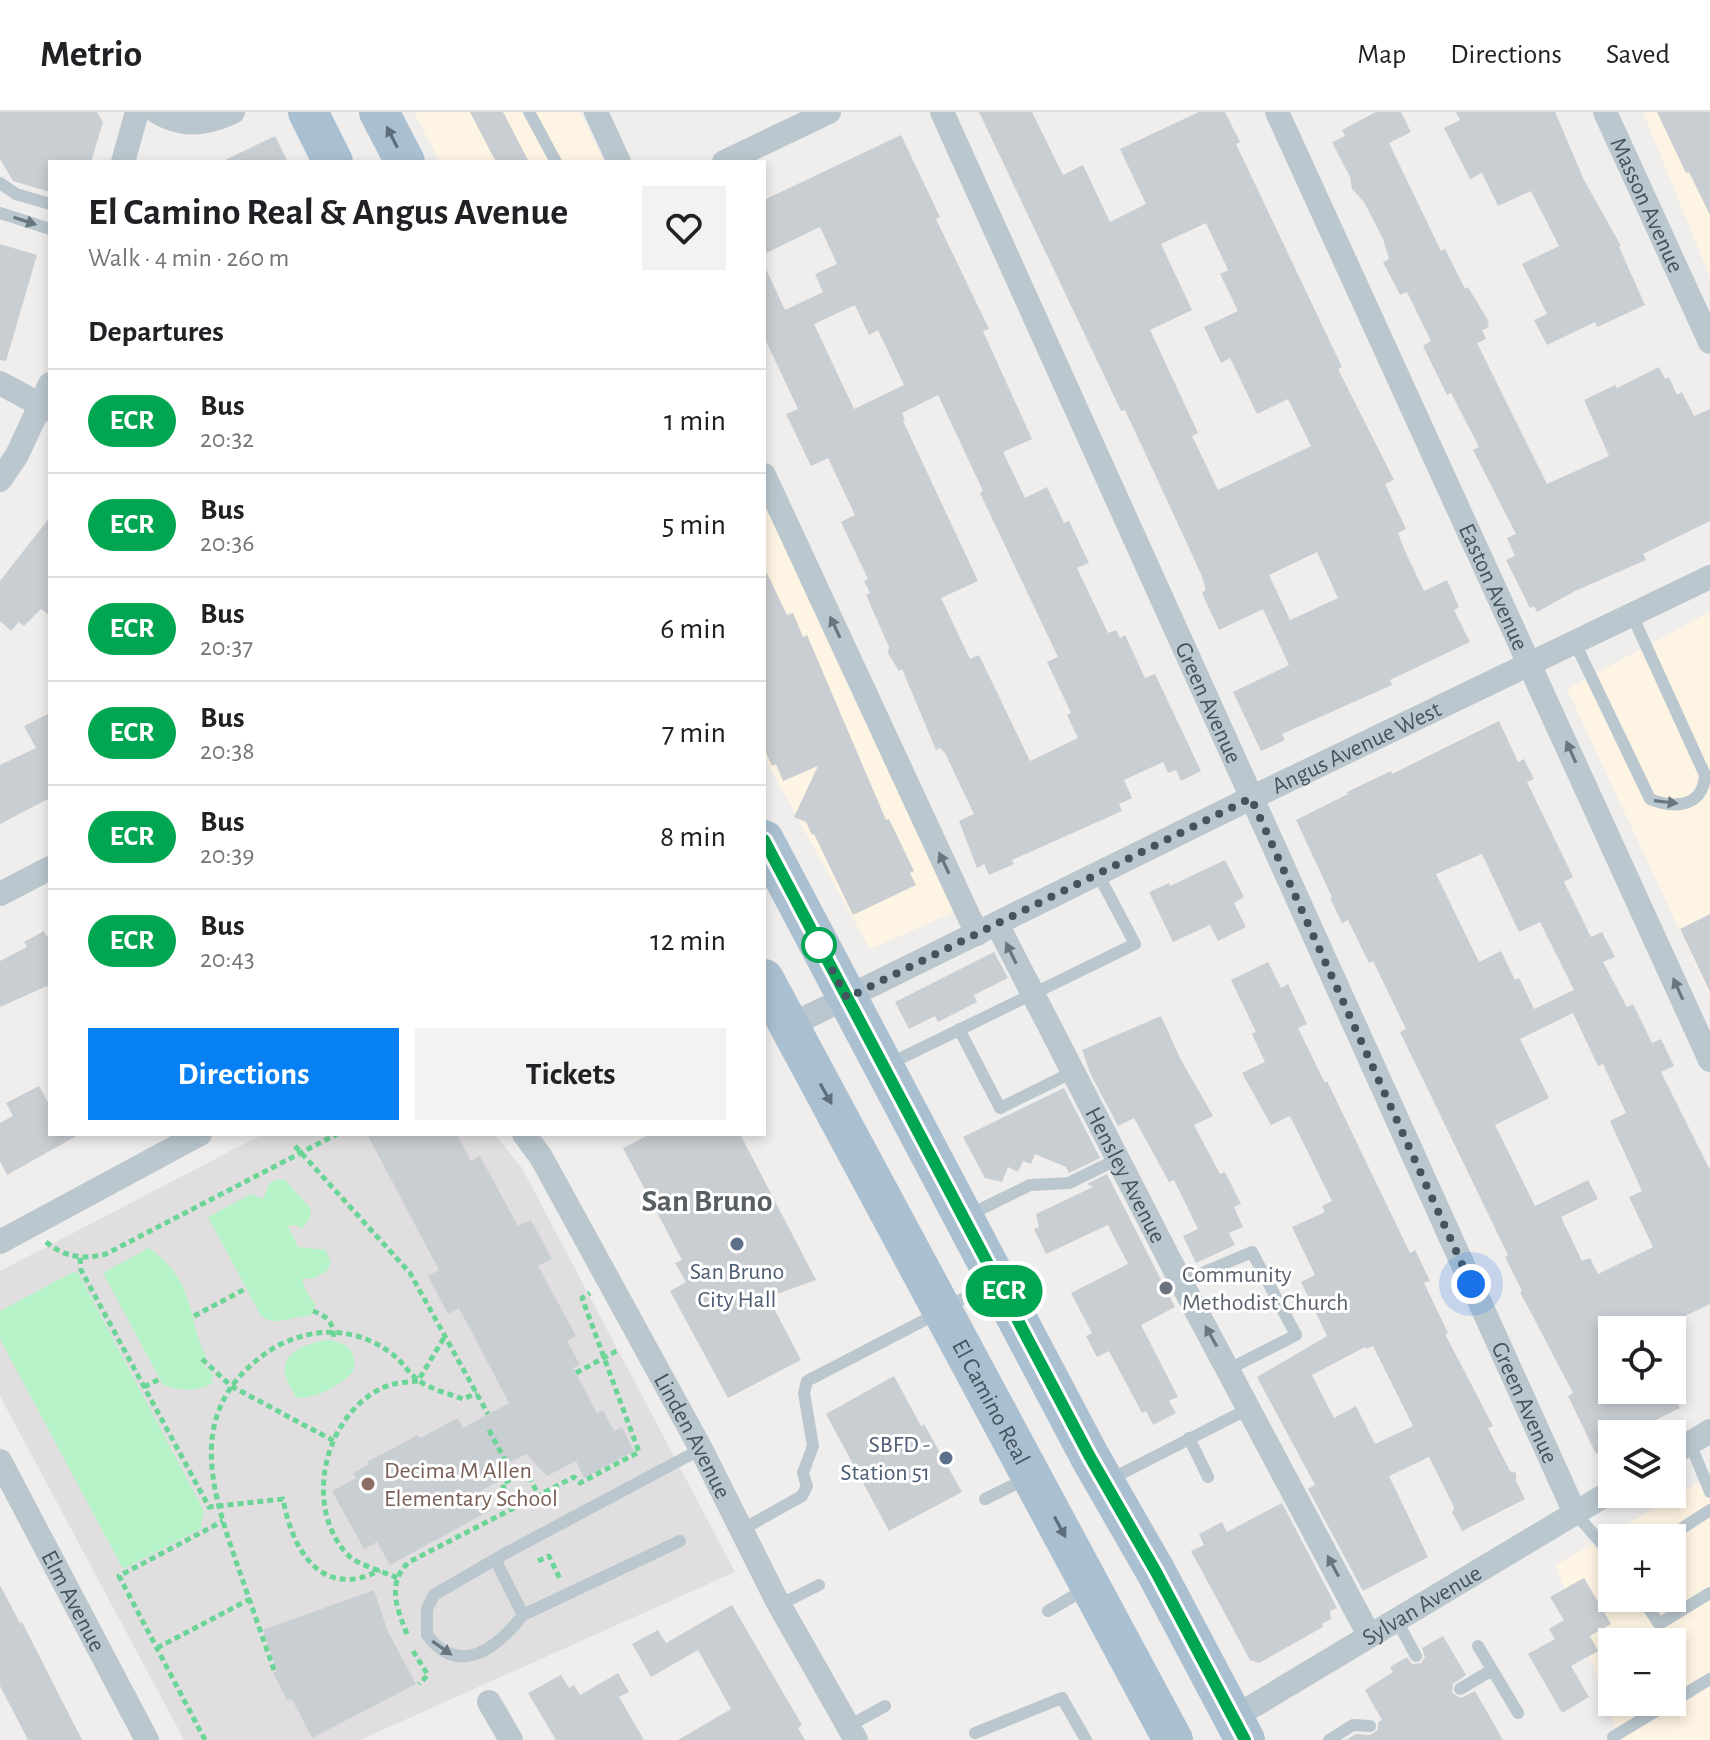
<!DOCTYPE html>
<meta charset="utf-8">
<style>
body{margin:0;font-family:"Alegreya Sans",sans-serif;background:#f2f2f2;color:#202124;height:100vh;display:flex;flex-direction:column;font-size:30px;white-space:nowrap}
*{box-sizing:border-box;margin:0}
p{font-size:26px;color:#757577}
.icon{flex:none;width:44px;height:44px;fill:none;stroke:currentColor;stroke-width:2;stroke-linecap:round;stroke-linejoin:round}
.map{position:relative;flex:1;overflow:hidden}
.sheet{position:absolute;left:48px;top:48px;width:718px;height:976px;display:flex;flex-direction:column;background:#fff;border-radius:0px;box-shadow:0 4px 12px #0003}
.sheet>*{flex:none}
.badge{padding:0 16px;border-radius:26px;font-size:28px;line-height:52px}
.controls{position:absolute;left:1598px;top:1204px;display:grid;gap:16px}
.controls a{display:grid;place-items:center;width:88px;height:88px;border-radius:0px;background:#fff;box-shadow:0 4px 12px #0003;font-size:40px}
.you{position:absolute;width:40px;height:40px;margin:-20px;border:6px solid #fff;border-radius:50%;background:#1a73e8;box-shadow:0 0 0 12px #1a73e833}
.map>.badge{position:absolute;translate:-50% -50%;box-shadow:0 0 0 4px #fff}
h2{padding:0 40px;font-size:30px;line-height:72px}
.round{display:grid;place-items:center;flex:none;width:84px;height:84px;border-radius:0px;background:#f2f2f2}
.overview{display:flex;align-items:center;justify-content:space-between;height:136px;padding:0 40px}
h1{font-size:38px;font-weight:700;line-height:60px}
.action{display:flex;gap:16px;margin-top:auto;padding:16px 40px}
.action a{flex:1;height:92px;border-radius:0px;background:#0680f2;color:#fff;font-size:32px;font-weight:700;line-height:92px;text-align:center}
.action a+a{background:#f2f2f2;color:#202124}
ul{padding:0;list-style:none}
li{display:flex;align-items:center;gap:24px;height:104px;padding:0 40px;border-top:2px solid #e0e0e0}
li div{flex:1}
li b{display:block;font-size:30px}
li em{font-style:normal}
li .badge{min-width:88px;font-weight:700;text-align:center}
header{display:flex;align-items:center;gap:48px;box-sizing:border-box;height:112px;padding:0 40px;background:#fff;border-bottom:2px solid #e0e0e0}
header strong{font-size:38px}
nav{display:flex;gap:44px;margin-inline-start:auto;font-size:28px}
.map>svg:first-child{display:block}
</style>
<header>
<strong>Metrio</strong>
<nav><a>Map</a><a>Directions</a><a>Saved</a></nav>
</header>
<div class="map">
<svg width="1710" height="1628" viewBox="0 0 1710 1628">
<rect width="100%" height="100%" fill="#f0eded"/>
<path fill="#fef4e3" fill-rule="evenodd" d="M414 0H580L604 50H440Z
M1643 0H1710V165Z
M764 382 963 796 870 837 764 645Z
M1710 500V883L1567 577Z
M1710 1364V1628H1620L1556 1453ZM1612 1426H1672V1486H1612ZM1612 1530H1672V1590H1612Z"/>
<path fill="#e1dedf" d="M263 1022H492L497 1025 522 1056 735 1460 360 1628H184L0 1284V1159Z"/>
<path fill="#b6f3c8" d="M275 1068H285L311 1097 310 1106 302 1117 296 1113 288 1114 298 1135 326 1138 331 1151 327 1159 314 1166 302 1167 307 1181 316 1193 310 1204C293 1203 272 1217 260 1202L208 1105 251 1082 263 1087 269 1072Z
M149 1136C197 1171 185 1200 206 1245L200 1249 214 1264 211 1267 213 1271C195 1280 181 1279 163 1273L103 1161Z
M73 1160 78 1161 204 1399 201 1412 202 1416 123 1457 0 1227V1199Z
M327 1228C346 1230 357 1238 354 1257 346 1272 314 1287 298 1286 293 1282 291 1277 288 1270 275 1242 304 1232 327 1228Z"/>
<path fill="#c9ced3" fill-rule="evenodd" d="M0 0H97L103 10 91 50H50V80L13 69 0 47Z
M470 0H503L529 50H496Z
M979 0H1032L1063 63 1083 53 1110 110 1146 92 1120 37 1199 0H1225L1240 30 1236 32 1342 255 1338 257 1394 368 1385 372 1406 417 1398 421 1404 437 1424 479 1447 468 1459 495 1454 498 1470 530 1390 568 1392 573 1282 622 1285 628 1261 639 1233 580 1289 553 1263 497 1219 518 1202 481 1206 478 1201 462 1153 358 1125 298 1121 299ZM1206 111 1228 158 1220 162 1238 199 1204 215 1221 251 1230 246 1257 302 1288 287 1311 334 1218 378 1192 324 1198 321 1150 218 1192 198 1161 132ZM1317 440 1338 486 1290 508 1269 463Z
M1376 0H1401L1411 20 1389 31 1441 139 1445 137 1465 177 1468 175 1489 210 1487 211 1489 215 1482 218 1486 227 1477 231 1547 372 1609 344 1584 288 1615 273 1617 276 1659 255 1665 267 1669 265 1677 283 1682 280 1694 304 1710 297V409L1643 442 1646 448 1575 479 1537 500 1534 494 1530 496 1506 448 1515 444 1507 426 1516 422 1473 338 1479 335 1451 281 1447 283 1423 234 1431 229 1407 180 1400 183 1383 150 1389 147 1383 127 1364 90 1352 77 1350 65 1332 30 1345 24 1342 18Z
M1456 0H1555L1584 68 1621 134 1619 135 1645 193 1597 215 1595 210 1547 233 1534 208 1547 202 1522 152 1559 134 1531 79 1498 94 1482 61 1470 67 1444 16 1460 8Z
M1657 0H1710V103L1689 60 1686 61Z
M901 23 940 105 936 107 989 217 983 219 1032 327 1003 340 1025 386 1047 375 1064 411 1069 409 1089 451 1077 456 1108 521 1116 518 1120 526 1125 523 1145 566 1155 562 1201 659 1181 669 1176 658 1168 661 1163 650 1124 668 1132 686 1119 692 1122 699 1012 748 1014 752 989 763 984 752 977 756 959 709 974 702 945 641 940 636 936 638 902 557 899 559 888 541 889 535 866 483 870 481 864 469 868 467 841 410 855 403 828 346 811 354 786 302 798 297 764 225V153L785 198 823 180 815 162 837 152 820 115 764 142V88ZM855 193 869 223 878 218 904 273 854 297 814 212ZM938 283 983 379 980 381 1058 545 1047 550 1071 601 1067 603 1078 626 1030 649 979 543 970 547 941 486 978 469 903 309 905 308 902 301Z
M275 24 288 50H221Z
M0 132 37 143 6 249 0 248Z
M50 405V504L41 497 24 514 19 510 11 519 0 509V469Z
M764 455 787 503 793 501 803 525 807 523 886 708 889 707 914 759 910 761 916 773 853 803 814 722 812 723 806 710 794 705 818 654 783 669 776 652 772 654 764 636Z
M50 601V686L0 712V653L36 636 24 614Z
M1499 609 1518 650 1524 647 1534 667 1527 670 1573 765 1564 770 1591 825 1602 820 1615 845 1603 850 1627 895 1633 892 1652 931 1661 927 1674 954 1661 960 1710 1058V1192L1656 1218H1612V1278H1671L1680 1296 1627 1322H1612V1335L1596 1342 1568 1284 1573 1281 1520 1180 1522 1179 1505 1145 1508 1143 1400 920 1406 917 1373 849 1369 851 1348 808 1342 811 1330 786 1332 785 1296 708 1348 682 1347 680 1391 659 1392 662ZM1482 742 1519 820 1540 810 1574 878 1534 897 1519 866 1515 868 1501 839 1479 850 1436 762ZM1573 901 1598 954 1603 952 1626 1001 1610 1009 1642 1079 1629 1085 1653 1135 1598 1162 1590 1146 1582 1149 1561 1105 1598 1087 1588 1068 1535 1094 1495 1013 1549 986 1520 927Z
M1225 748 1244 785 1234 791 1246 815 1218 829 1210 813 1173 830 1149 780 1169 771 1170 774Z
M1710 802V880L1680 817Z
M44 819 47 825 50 823V880L47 874 0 895V849L27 835 24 830Z
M994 840 1008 866 974 883 977 890 938 910 935 904 909 917 895 890Z
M1268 850 1281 876 1288 872 1307 912 1298 916 1325 971 1327 969 1410 1141 1415 1138 1430 1169 1424 1171 1448 1221 1445 1222 1493 1314 1488 1316 1510 1359 1516 1361V1369L1525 1387 1462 1419 1452 1400 1454 1398 1453 1393 1429 1345 1389 1364 1428 1445 1363 1479 1308 1377 1315 1373 1257 1265 1327 1224 1301 1170 1315 1163 1292 1115 1325 1100 1322 1094 1332 1089 1290 1004 1271 1013 1242 961 1265 950 1252 922 1256 920 1231 868ZM1373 1234 1413 1314 1375 1332 1356 1294 1334 1306 1312 1263 1365 1235 1366 1237Z
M1161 904 1180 946 1213 1004 1194 1013 1220 1062 1225 1060 1241 1092 1234 1095 1243 1115 1229 1121 1235 1133 1196 1151 1183 1124 1198 1117 1174 1068 1169 1070 1134 1006 1118 1014 1091 963 1082 938Z
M39 974 50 994V1022H80L7 1063 0 1049V1011L13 1004 6 991Z
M1064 976 1100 1046 1069 1061 1066 1055 1035 1042 1031 1052 1023 1049 1018 1060 1008 1055 1002 1070 985 1066 963 1025Z
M367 1022H457L471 1049 480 1044 518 1114 531 1108 552 1147 538 1154 576 1224 567 1229 580 1253 573 1256 597 1301 603 1298 614 1319 622 1315 634 1339 584 1366 576 1349 547 1364 526 1342 493 1360 499 1369 481 1379 491 1398 390 1453 377 1430 364 1437 332 1379 356 1366 353 1361 368 1353 367 1350 418 1323 420 1326 458 1306 463 1316 509 1291 459 1196 448 1202 428 1164 439 1158Z
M650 1022H740L816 1168 768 1185 801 1248 728 1286 670 1179 686 1170 675 1151 682 1148 623 1036Z
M1107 1062 1175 1195 1141 1213 1178 1285 1169 1289 1176 1301 1153 1313 1146 1299 1142 1301 1109 1239 1097 1245 1086 1224 1092 1221 1071 1181 1128 1152 1108 1113 1046 1142 1034 1117 1039 1115 1036 1102 1093 1075 1087 1072Z
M894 1264 921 1314 924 1312 962 1380 889 1419 826 1302Z
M1282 1391 1337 1496 1330 1499 1331 1507 1322 1512 1323 1515 1259 1551 1250 1548 1191 1439 1204 1433 1199 1422 1222 1410 1227 1420Z
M1584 1466 1611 1512 1590 1524 1598 1539 1571 1554 1589 1585 1562 1601 1528 1542 1555 1527 1549 1517 1564 1508 1550 1485Z
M0 1473 20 1511 22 1510 82 1628H28L0 1574Z
M374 1478 388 1520 416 1572 312 1626 292 1587 287 1588 273 1561 277 1559 263 1518Z
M732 1493 802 1613 798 1616 805 1628H678L731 1597 698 1538 651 1565 632 1532 658 1518 666 1531Z
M1443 1524 1466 1563 1453 1572 1452 1581 1461 1586 1475 1579 1503 1628H1346L1356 1622 1370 1623 1378 1618V1610L1382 1608 1365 1578 1393 1560 1390 1555 1407 1545 1412 1552 1421 1551 1425 1545 1422 1536Z
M618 1561 629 1580 619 1585 644 1628H556L528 1581 561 1563 569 1576 574 1573 580 1583Z"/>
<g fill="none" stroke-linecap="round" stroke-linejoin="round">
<path stroke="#6ad597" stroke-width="5" stroke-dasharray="6 4" stroke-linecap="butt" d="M295 1034 410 1161 488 1302
M46 1130C65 1145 82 1148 106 1142L337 1022
M80 1146 81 1158 209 1395 283 1387C292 1437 321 1489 380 1458
M313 1199C329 1205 335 1212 333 1229
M194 1204 247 1176
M202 1247 231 1274 334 1329
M576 1261 620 1237
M144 1275 160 1267
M489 1318 514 1365
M514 1396 502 1372 526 1359 539 1384
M538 1449 549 1444 560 1467
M397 1466C382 1458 358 1454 347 1442 303 1394 324 1304 382 1276 393 1271 406 1270 418 1269L445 1224
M407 1522C397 1497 386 1471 409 1450L574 1365 580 1371 639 1340 582 1186 590 1181
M157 1536 250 1487
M413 1539 428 1563 419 1572
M274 1558C262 1524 250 1489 238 1455 212 1379 185 1302 262 1244 285 1226 319 1216 348 1222 365 1225 384 1234 397 1246 404 1253 410 1262 418 1268 430 1277 449 1282 463 1287L477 1281
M205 1628 119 1464 223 1409"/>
<path stroke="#bac7ce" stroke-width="12" d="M529 0 556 50
M0 71 16 82 50 92
M0 101 50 117
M1575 531 1650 687C1675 697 1703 695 1705 663L1632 503
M959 917 1000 996 1073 960
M887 953 1135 832 1098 762
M967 1104 1030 1073 1069 1071 1118 1047
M1181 1170 1252 1140 1296 1223 1229 1257
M1189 1326 1208 1365
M1690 1331 1710 1380
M1109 1368 1248 1297
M985 1387 1026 1367
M1575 1401 1612 1443
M743 1417 802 1384 807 1374 803 1361 813 1334 804 1281 807 1269 944 1198 991 1170
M1667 1426 1710 1398
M680 1429 523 1503C497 1536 460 1566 427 1523V1497L434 1483 506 1441 701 1337
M496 1449 523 1503
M1642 1486 1659 1512 1710 1481
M779 1493 819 1473
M1048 1499 1087 1476
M1396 1507 1416 1544
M1478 1534 1518 1601
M1460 1577 1492 1558
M1672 1590 1710 1567
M849 1614 885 1594
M975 1621 1062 1586 1086 1628
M1329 1628 1353 1613 1370 1614
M1615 1628 1613 1625 1671 1590"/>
<g stroke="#bac7ce" stroke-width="24">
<path d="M157 0C182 16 208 12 233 0"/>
<path d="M596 0 619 50"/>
<path id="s1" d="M942 0 1575 1401"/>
<path id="s2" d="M1277 0 1710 948"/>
<path id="s3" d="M1605 0 1710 230"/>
<path d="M123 50 137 0"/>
<path d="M724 50 829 0"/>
<path d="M0 271 50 298"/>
<path d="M764 363 977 822"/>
<path d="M0 368 17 343 50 272"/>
<path d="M0 782 50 756"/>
<path id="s4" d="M997 812 1181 1170 1369 1523"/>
<path id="s5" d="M789 914 1251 686 1710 465"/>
<path id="s6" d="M524 1022 541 1045 701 1337 776 1487 856 1628"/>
<path d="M0 1130 200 1022"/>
<path d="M1672 1342 1710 1319"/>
<path id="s7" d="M0 1349 147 1628"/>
<path d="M489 1590 511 1628"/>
<path id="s8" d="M1233 1606 1612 1379"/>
</g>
<g stroke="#aac0d0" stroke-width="40">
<path d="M308 0 333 50"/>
<path d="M379 0 405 50"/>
<path d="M764 728 1090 1345 1156 1460 1245 1628"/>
<path id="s9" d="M764 867 1173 1628"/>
</g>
</g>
<defs><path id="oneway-solid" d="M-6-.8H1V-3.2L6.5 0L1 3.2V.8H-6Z" transform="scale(2)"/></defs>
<g fill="#5e6e7a">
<use href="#oneway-solid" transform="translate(392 25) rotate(-117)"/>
<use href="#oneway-solid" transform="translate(826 982) rotate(61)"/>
<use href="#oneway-solid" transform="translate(1060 1415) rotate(62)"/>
</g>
<g fill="#67767f">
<use href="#oneway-solid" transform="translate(25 109) rotate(18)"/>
<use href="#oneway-solid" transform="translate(835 515) rotate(-115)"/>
<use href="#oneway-solid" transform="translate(1571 640) rotate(-114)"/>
<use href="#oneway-solid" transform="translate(1666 690) rotate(7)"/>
<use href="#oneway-solid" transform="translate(944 751) rotate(-115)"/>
<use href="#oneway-solid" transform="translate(1011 841) rotate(-116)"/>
<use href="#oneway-solid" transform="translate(1678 877) rotate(-114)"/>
<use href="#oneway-solid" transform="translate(1211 1224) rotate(-119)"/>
<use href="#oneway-solid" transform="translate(1333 1454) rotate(-118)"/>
<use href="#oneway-solid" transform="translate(442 1536) rotate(35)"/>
</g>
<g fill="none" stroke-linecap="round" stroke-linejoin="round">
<defs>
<path id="line" d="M764 728 1090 1345 1156 1460 1245 1628"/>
</defs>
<use href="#line" stroke="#fff" stroke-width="18"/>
<use href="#line" stroke="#00a651" stroke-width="12"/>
<path stroke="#44535d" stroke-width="8" stroke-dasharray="0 14.4" d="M819 833 847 886 1251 686 1471 1172"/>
</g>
<circle fill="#fff" stroke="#00a651" stroke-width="4" cx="819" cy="833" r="16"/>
<g fill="#5c6f8a" stroke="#fff" stroke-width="3">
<circle cx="737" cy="1132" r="8"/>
<circle cx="946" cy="1346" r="8"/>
</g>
<circle fill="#6b7280" stroke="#fff" stroke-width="3" cx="1166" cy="1176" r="8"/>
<circle fill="#8d6e63" stroke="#fff" stroke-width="3" cx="368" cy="1372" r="8"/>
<g text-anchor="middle" stroke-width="6" stroke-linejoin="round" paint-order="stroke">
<g font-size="24" fill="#44535d" stroke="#fff">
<text dy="8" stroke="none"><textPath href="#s3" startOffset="102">Masson Avenue</textPath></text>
<text dy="8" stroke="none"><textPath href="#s2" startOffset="522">Easton Avenue</textPath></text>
<text dy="8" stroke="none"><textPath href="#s1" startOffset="648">Green Avenue</textPath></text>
<text dy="8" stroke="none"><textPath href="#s5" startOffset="632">Angus Avenue West</textPath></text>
<text dy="8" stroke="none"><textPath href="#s4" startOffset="282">Hensley Avenue</textPath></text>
<text dy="8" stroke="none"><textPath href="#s9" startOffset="480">El Camino Real</textPath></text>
<text dy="8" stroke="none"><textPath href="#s1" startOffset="1416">Green Avenue</textPath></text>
<text dy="8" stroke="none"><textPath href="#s6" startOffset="346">Linden Avenue</textPath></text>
<text dy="8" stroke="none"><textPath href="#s7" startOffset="158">Elm Avenue</textPath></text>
<text dy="8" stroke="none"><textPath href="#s8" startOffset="220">Sylvan Avenue</textPath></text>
</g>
<g font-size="24" fill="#4e5e75" stroke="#fff">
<text x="737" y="1167">San Bruno<tspan x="737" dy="28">City Hall</tspan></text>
<text x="930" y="1340" text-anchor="end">SBFD -<tspan x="930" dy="28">Station 51</tspan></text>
</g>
<g font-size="24" fill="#5b616d" stroke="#fff" text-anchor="start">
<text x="1182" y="1170">Community<tspan x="1182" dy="28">Methodist Church</tspan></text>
</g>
<g font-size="24" fill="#785e54" stroke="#fff" text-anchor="start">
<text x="384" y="1366">Decima M Allen<tspan x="384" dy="28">Elementary School</tspan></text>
</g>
<g font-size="32" font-weight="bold" fill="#595e63" stroke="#fff">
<text x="707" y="1099">San Bruno</text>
</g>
</g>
</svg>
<div class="controls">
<a><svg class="icon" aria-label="locate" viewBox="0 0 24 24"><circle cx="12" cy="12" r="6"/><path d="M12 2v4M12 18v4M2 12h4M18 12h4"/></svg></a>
<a><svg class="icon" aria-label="layers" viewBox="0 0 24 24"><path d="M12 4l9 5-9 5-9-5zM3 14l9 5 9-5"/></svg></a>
<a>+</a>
<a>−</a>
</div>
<div class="you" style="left:1471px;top:1172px"></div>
<b class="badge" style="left:1004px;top:1179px;background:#00a651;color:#fff">ECR</b>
<section class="sheet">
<div class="overview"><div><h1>El Camino Real &amp; Angus Avenue</h1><p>Walk · 4 min · 260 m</p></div><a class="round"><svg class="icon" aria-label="heart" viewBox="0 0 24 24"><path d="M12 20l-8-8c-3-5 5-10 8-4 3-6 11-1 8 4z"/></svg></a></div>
<h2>Departures</h2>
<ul>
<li><span class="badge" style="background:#00a651;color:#fff">ECR</span><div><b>Bus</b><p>20:32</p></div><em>1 min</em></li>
<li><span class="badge" style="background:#00a651;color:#fff">ECR</span><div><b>Bus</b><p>20:36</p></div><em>5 min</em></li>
<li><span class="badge" style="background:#00a651;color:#fff">ECR</span><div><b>Bus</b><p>20:37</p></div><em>6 min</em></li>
<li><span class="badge" style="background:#00a651;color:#fff">ECR</span><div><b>Bus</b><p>20:38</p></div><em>7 min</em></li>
<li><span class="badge" style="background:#00a651;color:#fff">ECR</span><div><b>Bus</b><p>20:39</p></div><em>8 min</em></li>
<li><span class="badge" style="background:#00a651;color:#fff">ECR</span><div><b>Bus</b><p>20:43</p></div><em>12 min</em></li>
</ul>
<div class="action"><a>Directions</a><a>Tickets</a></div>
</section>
</div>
